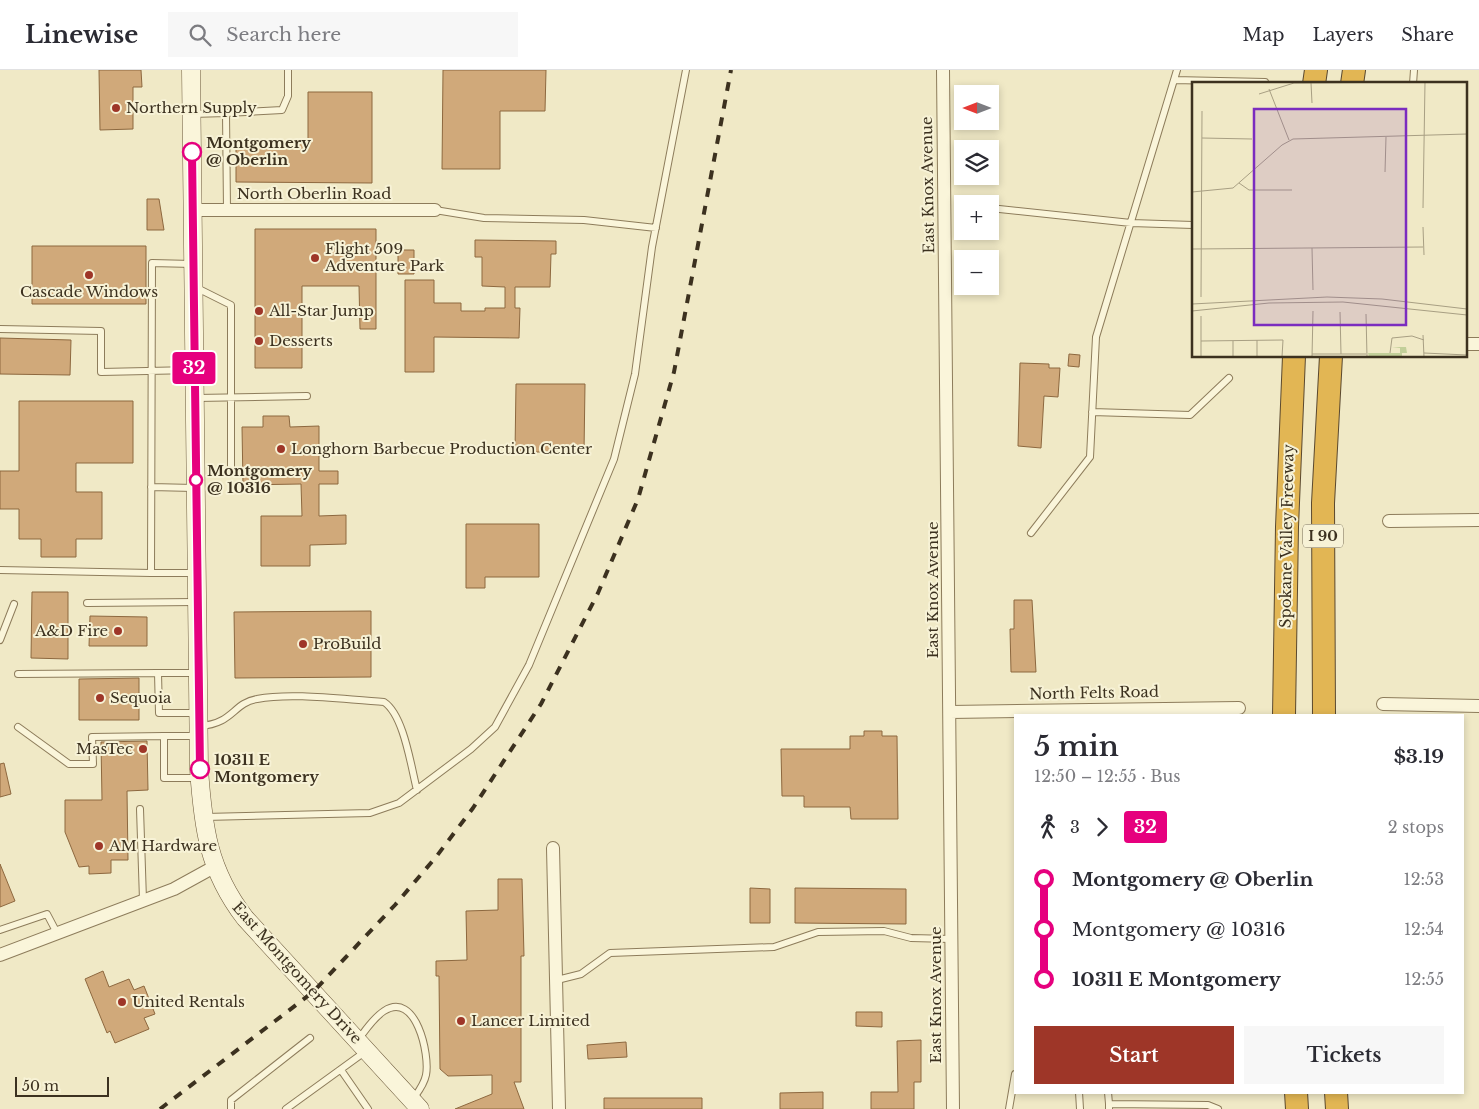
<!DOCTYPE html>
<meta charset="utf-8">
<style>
body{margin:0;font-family:"Libre Baskerville",serif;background:#f7f7f7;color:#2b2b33;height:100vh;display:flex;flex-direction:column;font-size:19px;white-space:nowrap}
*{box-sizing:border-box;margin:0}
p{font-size:16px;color:#7c7c81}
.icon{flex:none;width:28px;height:28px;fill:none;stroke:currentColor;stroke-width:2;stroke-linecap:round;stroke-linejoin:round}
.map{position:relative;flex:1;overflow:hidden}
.side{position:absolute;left:1014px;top:644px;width:450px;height:380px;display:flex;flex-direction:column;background:#fff;border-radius:0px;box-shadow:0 2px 8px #0003}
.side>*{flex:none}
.badge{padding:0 10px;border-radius:4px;font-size:18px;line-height:32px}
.needle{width:32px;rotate:270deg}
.tools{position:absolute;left:954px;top:15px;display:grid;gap:10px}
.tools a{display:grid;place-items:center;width:45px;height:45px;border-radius:0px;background:#fff;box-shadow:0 2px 8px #0003;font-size:25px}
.scale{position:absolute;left:15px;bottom:12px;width:94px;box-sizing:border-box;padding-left:5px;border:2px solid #3c311f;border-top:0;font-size:14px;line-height:18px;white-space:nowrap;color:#3c311f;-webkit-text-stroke:4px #f7f2d6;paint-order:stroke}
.map>.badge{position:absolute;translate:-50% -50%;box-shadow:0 0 0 2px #fff}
.legs{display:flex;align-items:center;gap:8px;height:55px;padding:0 20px;font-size:16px}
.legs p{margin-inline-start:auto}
.head{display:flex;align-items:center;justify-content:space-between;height:85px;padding:0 20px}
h1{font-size:28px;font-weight:600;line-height:38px}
.primary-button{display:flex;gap:10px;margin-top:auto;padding:10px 20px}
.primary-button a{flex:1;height:58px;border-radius:0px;background:#9e3628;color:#fff;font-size:20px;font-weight:600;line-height:58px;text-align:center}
.primary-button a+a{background:#f7f7f7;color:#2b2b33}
ul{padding:0 20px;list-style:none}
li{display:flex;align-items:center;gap:18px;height:50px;font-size:19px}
li i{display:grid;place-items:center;width:8px;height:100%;margin:0 6px;background:currentColor}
li i::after{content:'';width:12px;height:12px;margin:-6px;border:4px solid;border-radius:50%;background:#fff}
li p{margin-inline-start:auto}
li:first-child i{background:linear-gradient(#0000 50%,currentColor 0)}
li:last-child i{background:linear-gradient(currentColor 50%,#0000 0)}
header{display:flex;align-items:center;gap:30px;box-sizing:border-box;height:70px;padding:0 25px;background:#fff;border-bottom:1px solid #e1e1e2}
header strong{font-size:24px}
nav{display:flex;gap:28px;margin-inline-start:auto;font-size:18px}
.search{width:350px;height:45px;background:#f7f7f7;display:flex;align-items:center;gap:12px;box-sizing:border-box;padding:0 18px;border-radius:0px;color:#7c7c81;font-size:19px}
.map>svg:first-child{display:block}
</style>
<header>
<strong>Linewise</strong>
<div class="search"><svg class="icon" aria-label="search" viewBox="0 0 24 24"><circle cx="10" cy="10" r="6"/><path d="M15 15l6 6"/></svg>Search here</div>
<nav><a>Map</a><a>Layers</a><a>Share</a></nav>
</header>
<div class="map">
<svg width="1479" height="1039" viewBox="0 0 1479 1039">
<rect width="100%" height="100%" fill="#f0e9c6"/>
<path fill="#d0a97a" stroke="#8d683f" d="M99 0H141L142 17H133V59L100 60Z
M443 0H546L545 41H500V99H442Z
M308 22H372V113L236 112V72L308 73Z
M147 129H159L164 160H147Z
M255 159H376V259H360L359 216H302V298H255Z
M475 170 556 171V184H551L550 217H515V238H520L519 268 434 267V302H405V210H434V233H461V241H485V238H505V217L482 216V187H475Z
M32 176H146V234H32Z
M398 180H414V204H398Z
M0 268 71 270 70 305 0 304Z
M1069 284 1080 285 1079 297 1068 296Z
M1020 293 1049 294V298H1060L1058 327 1044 326 1041 378 1018 376Z
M516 314H585L584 382H515Z
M19 331H133V393H76V422H102V469H76V487H41V469H19V439H0V401H19Z
M263 346H289L290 357 319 356V401H338V414H319V446L346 445V474L310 475V496H261V446H302L301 414 243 415 242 357H263Z
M466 454H539V507H485V518H466Z
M32 522H68V589L31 588Z
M1014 530H1032L1036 602H1011L1010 559H1014Z
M371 541V607L235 608 234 542Z
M90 546 147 547V576H89Z
M139 608V650H79V609Z
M864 661H882V666H897L898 749H851L850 737H804V726H782L781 679H850V666H864Z
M147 671 148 720 127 721 128 790H111V803L89 804V796L79 797 65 762V730H102L101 672Z
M4 693 11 724 0 727V694Z
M0 794 15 831 0 837Z
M498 809H522L524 886H521V1012H514L524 1039H455L492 1024V1005L448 1006 440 999 439 906H436V891L467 890 466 841 498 840Z
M750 818 770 819V853H750Z
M795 818 906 819V854L795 853Z
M103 901 109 917 129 909 134 920 144 916 155 944 144 948 149 959 115 973 110 961 107 963 85 909Z
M856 942H882V957L856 956Z
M921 970V1012H914V1039H871V1022H898L897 971Z
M626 972 627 987 588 989 587 975Z
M823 1022V1039H780V1023Z
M604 1028H702V1039H604Z"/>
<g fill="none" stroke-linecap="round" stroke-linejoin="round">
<defs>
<path id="lane" d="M1174 10 1265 12
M1413 14 1414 0
M226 43 282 40 288 26V0
M192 44 226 43 227 140
M990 138 1131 153 1193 155
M435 140 484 148 584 150 656 158
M192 194 152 193 151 503H196
M195 217 231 235V401
M0 259 101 261V302L193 300
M196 328 307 326
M1092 342 1190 345 1229 308
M151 417 194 418
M1031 463 1090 387 1096 267 1177 0
M0 500 151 503
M87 533 196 532
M0 570 14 534
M197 603H158L159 643H197
M18 604 158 603
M200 656C233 654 233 633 257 629 293 622 346 630 384 632 404 645 411 697 417 720
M18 657 69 694H93L92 667 164 666
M198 666H164V708H200
M140 739 143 830
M205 747 370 743 399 733 471 679 495 657 529 595 614 389 635 304 652 177 686 0
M0 860 47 844 57 863
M557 910 581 904 610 883 774 877 818 862 884 861 911 868 951 869
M358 970C365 961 373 948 384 941 416 920 430 985 426 1005 424 1015 418 1022 413 1029
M341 1000 368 1039
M1079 1022 1080 1039
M1108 1022 1109 1034
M231 1039V1030L310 968
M286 1039 366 981
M1009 1039 1015 1004
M1109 1039V1034L1208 1035 1218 1039"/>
<path id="street" d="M943 0 953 1039
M192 140H435
M1465 274H1479
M1389 451 1479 450
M1383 634 1479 636
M950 642 1239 638
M553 778 559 1039
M0 885 174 819 214 797"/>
<path id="secondary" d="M191 0 199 699C203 757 208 800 245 848L420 1039"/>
<path id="highway" d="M1314 14 1316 0
M1352 14 1354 0
M1284 645 1287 457 1294 286
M1324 645 1323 433 1331 286
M1296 1022 1297 1039
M1336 1022 1337 1039"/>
</defs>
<use href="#lane" stroke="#8d7c5b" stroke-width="8"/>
<use href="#street" stroke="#8d7c5b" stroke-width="14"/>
<use href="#secondary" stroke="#6f5c3e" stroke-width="19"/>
<use href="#highway" stroke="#5b492f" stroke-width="24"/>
<use href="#lane" stroke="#faf5da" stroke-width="6"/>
<use href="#street" stroke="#faf5da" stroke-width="12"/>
<use href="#secondary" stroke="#faf5da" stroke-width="18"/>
<use href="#highway" stroke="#e2b654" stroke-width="22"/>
<path stroke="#3c311f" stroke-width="4" stroke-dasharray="9 9" stroke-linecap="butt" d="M160 1039 313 922 395 835 436 787 473 738 541 634 598 523 638 429 674 302 731 0"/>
</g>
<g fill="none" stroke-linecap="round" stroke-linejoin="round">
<defs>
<path id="line-1" d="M192 82 200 699"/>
</defs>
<use href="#line-1" stroke="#fff" stroke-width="11"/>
<use href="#line-1" stroke="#e6007e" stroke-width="8"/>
</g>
<g fill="#9e3628" stroke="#f7f2d6" stroke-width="2">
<circle cx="116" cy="38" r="5"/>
<circle cx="315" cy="188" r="5"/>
<circle cx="89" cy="205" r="5"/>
<circle cx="259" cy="241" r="5"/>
<circle cx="259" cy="271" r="5"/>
<circle cx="281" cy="379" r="5"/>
<circle cx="118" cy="561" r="5"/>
<circle cx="303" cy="574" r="5"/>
<circle cx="100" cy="628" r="5"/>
<circle cx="143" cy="679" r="5"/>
<circle cx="99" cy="776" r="5"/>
<circle cx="122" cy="932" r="5"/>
<circle cx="461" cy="951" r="5"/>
</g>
<g fill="#fff" stroke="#e6007e" stroke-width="2.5">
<circle cx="192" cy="82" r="9"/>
<circle cx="196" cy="410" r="6"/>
<circle cx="200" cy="699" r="9"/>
</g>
<g text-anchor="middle" stroke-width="4" stroke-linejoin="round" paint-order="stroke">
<rect fill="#f7f2d6" stroke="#746b56" stroke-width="1" x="1303" y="454.5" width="40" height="23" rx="4"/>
<g font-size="14" font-weight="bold" fill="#3c311f">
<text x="1323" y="471">I 90</text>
</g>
<g font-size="15" fill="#3c311f" stroke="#f7f2d6" text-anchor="start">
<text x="126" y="43">Northern Supply</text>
<text x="325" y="184">Flight 509<tspan x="325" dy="17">Adventure Park</tspan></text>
<text x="89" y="227" text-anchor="middle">Cascade Windows</text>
<text x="269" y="246">All-Star Jump</text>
<text x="269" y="276">Desserts</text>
<text x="291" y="384">Longhorn Barbecue Production Center</text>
<text x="108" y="566" text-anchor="end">A&amp;D Fire</text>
<text x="313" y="579">ProBuild</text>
<text x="110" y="633">Sequoia</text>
<text x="133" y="684" text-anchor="end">MasTec</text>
<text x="109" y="781">AM Hardware</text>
<text x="132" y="937">United Rentals</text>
<text x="471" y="956">Lancer Limited</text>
</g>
<g font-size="15" font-weight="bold" fill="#3c311f" stroke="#f7f2d6" text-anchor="start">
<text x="206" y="78">Montgomery<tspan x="206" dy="17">@ Oberlin</tspan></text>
<text x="207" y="406">Montgomery<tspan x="207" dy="17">@ 10316</tspan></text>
<text x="214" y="695">10311 E<tspan x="214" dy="17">Montgomery</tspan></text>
</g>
<g font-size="15" fill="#3c311f" stroke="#f7f2d6">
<text transform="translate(928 115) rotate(-91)" y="5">East Knox Avenue</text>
<text x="314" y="129">North Oberlin Road</text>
<text transform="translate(1287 466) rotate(-89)" y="5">Spokane Valley Freeway</text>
<text transform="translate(933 520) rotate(-90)" y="5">East Knox Avenue</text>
<text transform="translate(1094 623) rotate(-1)" y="5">North Felts Road</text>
<text transform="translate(297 903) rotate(48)" y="5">East Montgomery Drive</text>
<text transform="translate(936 925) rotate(-90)" y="5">East Knox Avenue</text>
</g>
</g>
<g transform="translate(1192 12)">
<rect width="275" height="275" fill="#f0e9c6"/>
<path d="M200 265H214L215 271H210V275H177L176 271H208V266Z" fill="#c2cf99"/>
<path fill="none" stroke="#a89f83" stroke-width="1" d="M119 1 120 21M77 7 97 58M67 12 102 1 233 0M10 56 60 57M193 90 194 55M47 101 57 108H100M0 110 41 106 90 63 101 57 275 52M231 126 233 0M231 145 232 173M120 166 121 208M0 167 231 165M9 215 10 29M0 222 135 215 190 217 275 227M0 229 77 221 151 220 275 233M148 230 149 272M174 232 175 275M231 253 232 275M9 259 91 258 90 275M41 259V275M198 271 200 256 220 254 232 258M232 271 275 273M120 272H174M9 275V234M65 275V258M120 275 121 229"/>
<path fill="#7b2cbf" fill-opacity="0.15" stroke="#7b2cbf" stroke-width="2.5" d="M62 27H214V243H62Z"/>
<rect width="275" height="275" fill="none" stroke="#3c311f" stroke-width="2.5"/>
</g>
</svg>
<div class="tools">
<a><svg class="needle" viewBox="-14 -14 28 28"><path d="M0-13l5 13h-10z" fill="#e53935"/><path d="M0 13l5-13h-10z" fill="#7c7c81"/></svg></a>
<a><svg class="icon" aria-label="layers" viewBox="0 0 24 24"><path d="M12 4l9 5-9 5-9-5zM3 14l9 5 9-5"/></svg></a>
<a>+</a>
<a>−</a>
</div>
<div class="scale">50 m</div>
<b class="badge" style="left:194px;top:298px;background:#e6007e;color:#fff">32</b>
<section class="side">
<div class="head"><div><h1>5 min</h1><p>12:50 – 12:55 · Bus</p></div><b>$3.19</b></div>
<div class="legs"><svg class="icon" aria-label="walk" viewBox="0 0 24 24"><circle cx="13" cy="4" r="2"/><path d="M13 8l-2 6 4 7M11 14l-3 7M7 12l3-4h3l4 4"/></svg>3<svg class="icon" aria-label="forward" viewBox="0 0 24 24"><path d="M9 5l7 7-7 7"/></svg><b class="badge" style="background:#e6007e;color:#fff">32</b><p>2 stops</p></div>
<ul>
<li><i style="color:#e6007e"></i><b>Montgomery @ Oberlin</b><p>12:53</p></li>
<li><i style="color:#e6007e"></i><span>Montgomery @ 10316</span><p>12:54</p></li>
<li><i style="color:#e6007e"></i><b>10311 E Montgomery</b><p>12:55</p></li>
</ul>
<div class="primary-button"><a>Start</a><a>Tickets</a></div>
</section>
</div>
